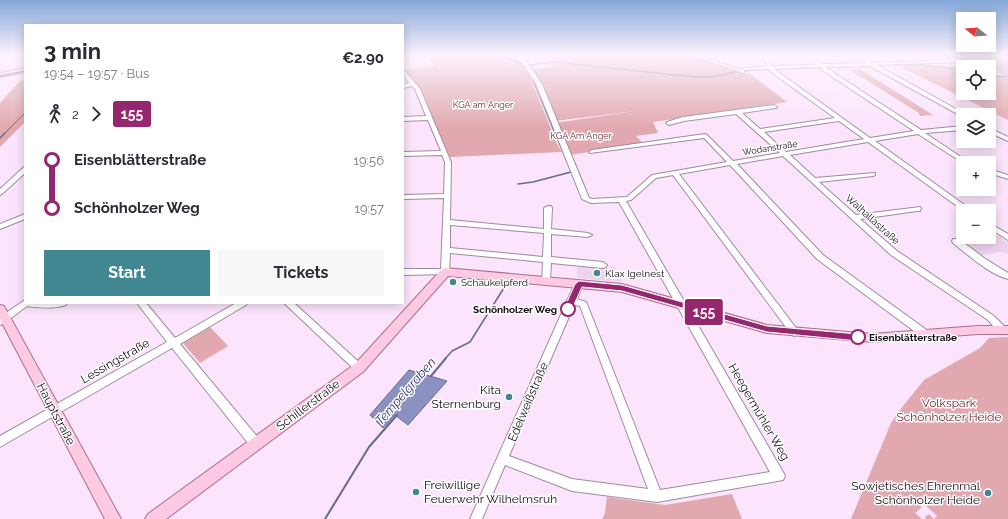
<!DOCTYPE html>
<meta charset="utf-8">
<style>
body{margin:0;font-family:Raleway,sans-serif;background:#f7f7f7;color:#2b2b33;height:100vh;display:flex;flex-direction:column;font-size:15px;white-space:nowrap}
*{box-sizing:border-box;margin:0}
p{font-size:13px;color:#7c7c81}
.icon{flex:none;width:22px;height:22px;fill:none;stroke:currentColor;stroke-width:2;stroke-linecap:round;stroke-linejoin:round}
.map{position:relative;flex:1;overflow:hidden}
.side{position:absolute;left:24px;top:24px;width:380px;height:280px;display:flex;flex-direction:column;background:#fff;border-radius:0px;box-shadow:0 2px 10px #0003}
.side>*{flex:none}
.badge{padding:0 8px;border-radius:3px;font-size:14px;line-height:26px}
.needle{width:26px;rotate:287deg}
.tools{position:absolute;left:956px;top:12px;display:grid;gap:8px}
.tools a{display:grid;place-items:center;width:40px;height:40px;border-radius:0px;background:#fff;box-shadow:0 2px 10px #0003;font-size:20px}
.map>.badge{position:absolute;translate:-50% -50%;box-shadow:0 0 0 2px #fff}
.legs{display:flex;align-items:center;gap:6px;height:44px;padding:0 20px;font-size:13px}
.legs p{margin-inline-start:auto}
.summary{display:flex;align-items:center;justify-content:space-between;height:68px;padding:0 20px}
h1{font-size:22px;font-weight:700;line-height:30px}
.cta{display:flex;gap:8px;margin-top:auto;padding:8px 20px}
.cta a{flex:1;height:46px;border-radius:0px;background:#428893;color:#fff;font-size:16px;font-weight:700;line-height:46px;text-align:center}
.cta a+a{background:#f7f7f7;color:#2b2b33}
ul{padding:0 20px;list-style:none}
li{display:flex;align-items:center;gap:14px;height:48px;font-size:15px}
li i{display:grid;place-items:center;width:6px;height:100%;margin:0 5px;background:currentColor}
li i::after{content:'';width:10px;height:10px;margin:-5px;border:3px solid;border-radius:50%;background:#fff}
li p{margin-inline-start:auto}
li:first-child i{background:linear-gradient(#0000 50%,currentColor 0)}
li:last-child i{background:linear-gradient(currentColor 50%,#0000 0)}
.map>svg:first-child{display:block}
</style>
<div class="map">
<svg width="1008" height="519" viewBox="0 0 1008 519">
<rect width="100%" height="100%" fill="#fbe4fc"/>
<path fill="#eed3ef" d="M998 236 1008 243V254L1000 252 979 256 968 242Z
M577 264 610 269 609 266 614 267 622 282 577 278Z"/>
<path fill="#e1a9af" d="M424 54H515L532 76 530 77 557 144 562 152 450 157 420 89 404 70 435 66Z
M547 54H688L739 69 745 74 749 73 787 102 653 122 658 133 636 136 643 143 589 151 590 152 569 155 555 123 635 111 555 121 532 70 553 67 549 62 552 60Z
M978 54H1008V77L1004 76Z
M914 64 963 69V93H989V75L1008 78V120L899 66Z
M860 69 933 115 920 116 919 113 850 70Z
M25 80V122L0 147V103L19 82Z
M210 327 228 346 200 363 183 343Z
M1008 337V519H926L925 517 929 514 934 519 937 516 921 501 918 504 922 507 915 513 922 519H851L891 423 903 406 924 380 980 348 989 338Z
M732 494 742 519H602L605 513 607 497 665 505Z"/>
<path fill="#8b92c1" stroke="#676a8d" d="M409 370 447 381 408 425 395 415 383 428 370 415Z"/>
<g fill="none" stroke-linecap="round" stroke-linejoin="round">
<path stroke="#676a8d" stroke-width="1" d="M496 54 524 65
M528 65 553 62 695 77H713L739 71
M879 65H889
M893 65 914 64 963 69
M776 69 870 66
M746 71 766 69
M989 75 1008 77
M532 78 555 134
M4 134 25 113"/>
<path stroke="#676a8d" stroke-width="1.5" d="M555 133 570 168
M0 138 5 133
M518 184 533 182 571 172
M445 359 452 351 470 342 507 283"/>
<path stroke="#676a8d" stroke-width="2" d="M431 376 446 358
M325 519 369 447 397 415"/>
<defs>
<path id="minor" d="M514 54H519L529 65 542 84 589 198 592 199 627 197 652 175 727 162 704 138 590 153 589 152 592 150 705 134 707 135 733 161 780 153 736 114 684 121 669 125 666 123 667 122 683 117 774 105 777 107 776 108 742 113 760 129 835 118 771 72 769 69 743 70 745 72 743 73 688 54H696L738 69 768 66 760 54H765L772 66 817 65 808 54H813L822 64 867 63 859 54H864L872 63 951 60 945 54C952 54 951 57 957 59 966 63 976 55 989 62V64H985L981 61 960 62 965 67H963V68L954 62 877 65 965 114 966 115H963V117L870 66 825 67 921 130 963 126V130L925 133 970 163H963L918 134 875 141 973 211H964L868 142 790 155 815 178 875 173V175L873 176 819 182 856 215 920 207 921 209 920 211H917L860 219 897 251 994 316 1008 330 1006 332C998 335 993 325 988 320L891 255 783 156 737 164 823 255 928 331 930 334 928 337 925 338 922 337 817 259 730 165 679 174 799 332 797 334 794 336 791 334 673 175 656 178 631 200 626 201 783 472 785 476 783 480 657 502 572 491 505 465 482 519H470L567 301 576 282 579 281 583 284 577 299 586 302 587 304 660 490 770 472 619 202 591 203 582 199 536 84 525 67ZM820 67 822 70 914 131 870 138 774 69ZM839 121 864 139 786 152 764 132ZM574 305 580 306 648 489 572 479 509 456Z
M403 71H405L420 89 451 162 450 220 544 229V208L548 206H551L552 208 551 229 588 233 592 235 588 237 551 234V257L603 262 607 265 606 267 603 268 551 263 550 281 546 284 542 281 543 262 450 253 449 272 448 274 403 275V269H441L444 198 403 199V195L444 194 445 162 442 155 403 156V152L441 151 428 120 403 121V117L426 116 415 89 412 86 403 88V84L409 83 403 75ZM450 225 544 233 543 257 450 248Z
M989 128 1008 137V141L989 132Z
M25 167V173L2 194 0 195V189L23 168Z
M989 169 1008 175V179L989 173Z
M25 214V219L0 229V224Z
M989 223 1008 234V240L989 228Z
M953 239H959L984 258 1008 273V279C987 273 970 256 953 243L952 241Z
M25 300V303H67L66 305C53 309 40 308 27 306L3 324 0 325V317Z
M137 303H146L175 338 236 303H247L246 305 180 344 260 440 261 444 260 448 256 449 252 448 172 348 0 447V436L167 342Z
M284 303H294L362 365 364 368 362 371 359 372 356 371Z"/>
<path id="major" d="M25 68V72L0 77V73Z
M445 268 622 284 767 325 872 334 978 326H1008V334H978L872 342 767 333 622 292 448 276 363 372 166 519H145L148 514 355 364 441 270Z
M0 305 4 306 121 519H105L0 319Z"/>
</defs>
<use href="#minor" stroke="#9f8aa0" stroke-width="2"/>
<use href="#major" stroke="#ab708f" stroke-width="2"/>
<use href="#minor" fill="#fff" fill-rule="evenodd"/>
<use href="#major" fill="#fdc9e3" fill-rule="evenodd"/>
<path stroke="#463c47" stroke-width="1" d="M0 76 25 71"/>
</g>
<linearGradient id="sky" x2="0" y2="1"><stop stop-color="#83a6d8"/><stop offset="0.43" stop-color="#fdf3fe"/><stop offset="1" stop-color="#fdf3fe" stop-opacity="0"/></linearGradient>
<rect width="1008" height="127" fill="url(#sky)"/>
<path fill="#95276e" stroke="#fff" d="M579 281 622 285 767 326 858 334 862 337 858 341 767 332 622 291 582 287 571 311H565L564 309 575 284Z"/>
<g fill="#428893" stroke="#fff" stroke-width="1.5">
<circle cx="597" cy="273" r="4"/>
<circle cx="453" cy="282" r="4"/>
<circle cx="509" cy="397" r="4"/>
<circle cx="416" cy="492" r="4"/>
<circle cx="988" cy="493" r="4"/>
</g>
<g fill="#fff" stroke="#95276e" stroke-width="2">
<circle cx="568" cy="309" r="7"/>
<circle cx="858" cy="337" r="7"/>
</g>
<g text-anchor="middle" stroke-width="3" stroke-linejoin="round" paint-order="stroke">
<g font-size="9" fill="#702936" stroke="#fff">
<text x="483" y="108">KGA am Anger</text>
<text x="581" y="139">KGA Am Anger</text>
</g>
<g font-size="9" fill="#140d15" stroke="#fff">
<text transform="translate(770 148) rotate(-9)" y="3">Wodanstraße</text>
</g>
<g font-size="10" fill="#140d15" stroke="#fff">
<text transform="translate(873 219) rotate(42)" y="4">Walhallastraße</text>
</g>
<g font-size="10" fill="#140d15" stroke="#fff" text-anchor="start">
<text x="605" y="277">Klax Igelnest</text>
<text x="461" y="286">Schaukelpferd</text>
</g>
<g font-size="10" font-weight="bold" fill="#140d15" stroke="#fff" text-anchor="end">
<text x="557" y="313">Schönholzer Weg</text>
<text x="869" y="341" text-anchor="start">Eisenblätterstraße</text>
</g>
<g font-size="12" fill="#140d15" stroke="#fff">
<text transform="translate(115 361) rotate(-30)" y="4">Lessingstraße</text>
<text transform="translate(528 402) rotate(-67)" y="4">Edelweißstraße</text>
<text transform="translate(308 405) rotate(-37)" y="4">Schillerstraße</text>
<text transform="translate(759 412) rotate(60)" y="4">Heegermühler Weg</text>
<text transform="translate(56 414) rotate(62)" y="4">Hauptstraße</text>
</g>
<g font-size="12" fill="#140d15" stroke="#fff" text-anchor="end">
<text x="501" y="394">Kita<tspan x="501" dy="14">Sternenburg</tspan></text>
<text x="424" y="489" text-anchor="start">Freiwillige<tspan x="424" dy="14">Feuerwehr Wilhelmsruh</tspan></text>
<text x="980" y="490">Sowjetisches Ehrenmal<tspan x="980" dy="14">Schönholzer Heide</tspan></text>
</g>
<g font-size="12" fill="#702936" stroke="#fff">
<text x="949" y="407">Volkspark<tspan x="949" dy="14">Schönholzer Heide</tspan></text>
</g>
<g font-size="13" font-style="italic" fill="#353873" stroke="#fff">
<text transform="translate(405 391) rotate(-49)" y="5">Tempelgraben</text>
</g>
</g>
</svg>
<div class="tools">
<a><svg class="needle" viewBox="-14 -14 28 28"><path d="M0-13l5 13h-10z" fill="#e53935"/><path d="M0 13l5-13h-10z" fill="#7c7c81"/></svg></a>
<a><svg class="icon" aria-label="locate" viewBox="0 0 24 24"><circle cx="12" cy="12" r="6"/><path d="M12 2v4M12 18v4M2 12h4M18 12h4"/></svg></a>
<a><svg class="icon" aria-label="layers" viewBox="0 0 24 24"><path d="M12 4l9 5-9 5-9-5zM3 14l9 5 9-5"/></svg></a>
<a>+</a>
<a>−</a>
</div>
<b class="badge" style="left:704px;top:312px;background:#95276e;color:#fff">155</b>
<section class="side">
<div class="summary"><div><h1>3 min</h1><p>19:54 – 19:57 · Bus</p></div><b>€2.90</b></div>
<div class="legs"><svg class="icon" aria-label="walk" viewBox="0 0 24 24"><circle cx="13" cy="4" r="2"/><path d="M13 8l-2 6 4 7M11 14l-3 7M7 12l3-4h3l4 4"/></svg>2<svg class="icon" aria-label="forward" viewBox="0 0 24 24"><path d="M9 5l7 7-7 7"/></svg><b class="badge" style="background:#95276e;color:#fff">155</b></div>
<ul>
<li><i style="color:#95276e"></i><b>Eisenblätterstraße</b><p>19:56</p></li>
<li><i style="color:#95276e"></i><b>Schönholzer Weg</b><p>19:57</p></li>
</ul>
<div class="cta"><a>Start</a><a>Tickets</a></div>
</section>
</div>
